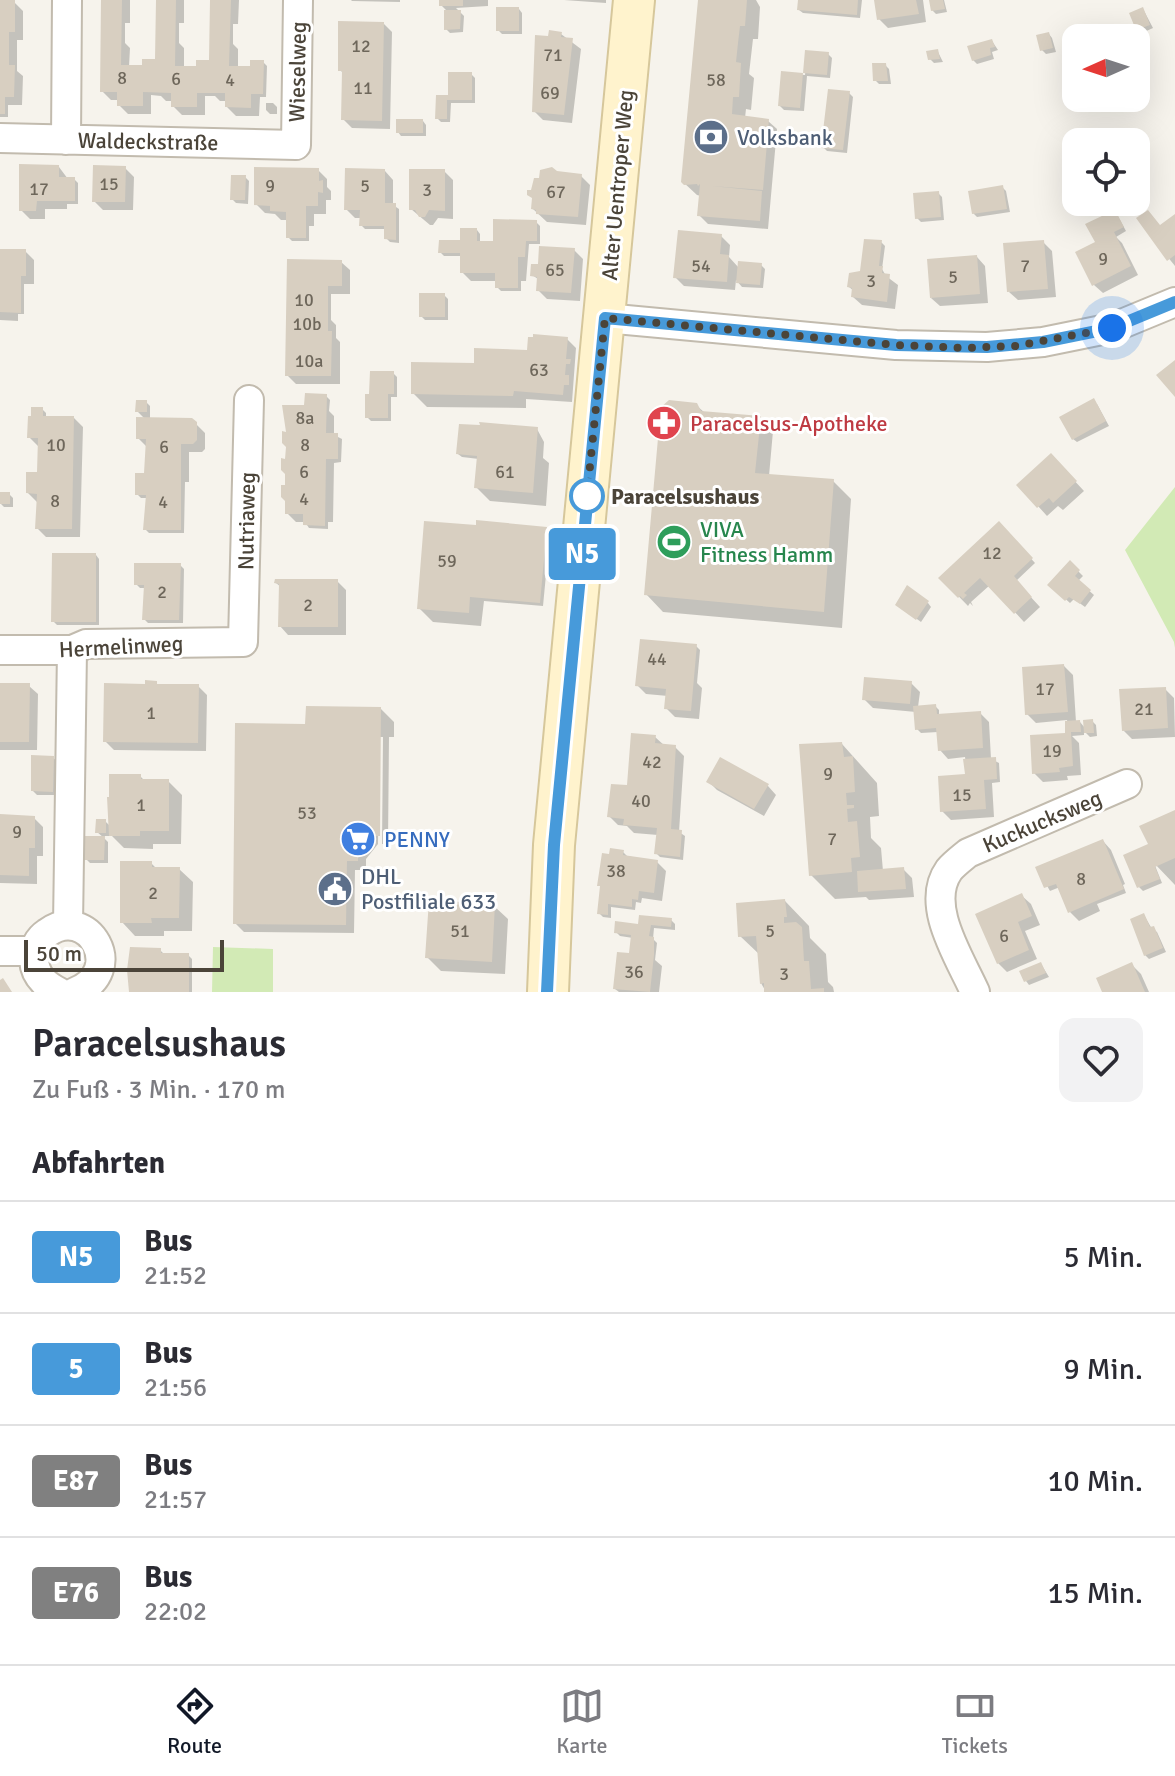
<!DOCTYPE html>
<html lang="de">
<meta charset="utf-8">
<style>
body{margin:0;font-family:Signika,sans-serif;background:#f2f2f3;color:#2b2b33;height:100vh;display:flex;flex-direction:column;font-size:30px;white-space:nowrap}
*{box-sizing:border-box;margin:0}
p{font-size:26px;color:#7c7c81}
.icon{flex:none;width:44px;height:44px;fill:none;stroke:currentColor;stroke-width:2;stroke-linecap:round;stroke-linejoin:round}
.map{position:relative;height:992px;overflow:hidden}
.side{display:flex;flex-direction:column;background:#fff;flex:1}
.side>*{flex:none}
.badge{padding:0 16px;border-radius:6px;font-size:28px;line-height:52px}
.needle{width:52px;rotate:267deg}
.tools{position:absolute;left:1062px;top:24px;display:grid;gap:16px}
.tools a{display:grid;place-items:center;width:88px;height:88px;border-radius:16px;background:#fff;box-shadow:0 8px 32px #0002;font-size:40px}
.scale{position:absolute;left:24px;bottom:20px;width:200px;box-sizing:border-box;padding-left:8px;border:4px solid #4b4439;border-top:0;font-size:22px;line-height:28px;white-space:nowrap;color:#4b4439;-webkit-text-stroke:6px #fff;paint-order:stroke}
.you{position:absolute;width:40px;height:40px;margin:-20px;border:6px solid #fff;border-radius:50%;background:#1a73e8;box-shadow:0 0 0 12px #1a73e833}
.map>.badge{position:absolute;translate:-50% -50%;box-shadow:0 0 0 4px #fff}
h2{padding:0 32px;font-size:30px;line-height:72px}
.round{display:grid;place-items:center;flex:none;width:84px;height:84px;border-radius:16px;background:#f2f2f3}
.overview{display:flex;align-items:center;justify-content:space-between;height:136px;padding:0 32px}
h1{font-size:38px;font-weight:600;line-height:60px}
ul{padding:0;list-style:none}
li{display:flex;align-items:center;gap:24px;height:112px;padding:0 32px;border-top:2px solid #e1e1e2}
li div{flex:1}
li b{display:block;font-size:30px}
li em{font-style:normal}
li .badge{min-width:88px;font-weight:700;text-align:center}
.tabs{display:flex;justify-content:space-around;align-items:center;height:112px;border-top:2px solid #e1e1e2;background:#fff;font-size:22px;color:#7c7c81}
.tabs a{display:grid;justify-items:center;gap:4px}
.tabs .on{color:#111827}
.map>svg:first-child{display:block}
</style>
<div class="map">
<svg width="1175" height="992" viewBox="0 0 1175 992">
<rect width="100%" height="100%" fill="#f6f3ec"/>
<path fill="#d2eab5" d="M1175 487V648L1174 642 1125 550Z
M213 947 273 949V992H212Z"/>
<path fill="#0003" d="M103 0H130V23H125V43L130 48 129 67H144L157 61 158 0H184V23H179V43L184 48V68H198L211 62 212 0H239L238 24H233V44L238 49V68H252L263 62 267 66 266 97H260L259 116H236L227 107V101H220L215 96H205V115H182L173 106V101H166L161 96 151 95V114H128L119 105V100H111L102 91Z
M351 0H400V2L352 1Z
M441 0H488V6L456 8 464 16 463 32 450 33 446 29V10L441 5Z
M564 0H606V3Z
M700 0H756L760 7 758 39H753L749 74 754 78 751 110 746 109 745 118 768 121 777 129 768 229 708 224 699 215 701 196 697 195 683 182Z
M800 0H862L860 18 803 13 799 10Z
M876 0H923L926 22 888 28 879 19Z
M931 0H944L947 12 936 14 932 10Z
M0 2H14L23 11V40H17V71L23 76 22 105H8V117H0Z
M519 9 522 13V34H502L498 30Z
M1143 9 1153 28 1142 33 1138 29Z
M384 24 392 32 390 129 352 128 343 119 344 74 340 70Z
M561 34 581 49 572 123 543 120 534 111 554 39Z
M1049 34 1052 38 1056 52 1046 54 1042 50Z
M992 41 998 50 992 52 994 59 977 64 973 60Z
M938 52 943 62 934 63 930 59Z
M807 53 828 54 832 58 830 78 807 76 804 111 784 110 780 106 783 73 805 75Z
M885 65 889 69 891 84H879L875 80Z
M471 74 475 78V103H451L450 122H441L437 118 438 97H450Z
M849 93 853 97 847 153 827 151 823 147Z
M266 103H273L277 107V114H270L266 110Z
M423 121 426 125V136H401L398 132Z
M59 167 68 179H74L78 183V204H67V209H45V219H30L21 210Z
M125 168 134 177 133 210H103L94 201Z
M318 170 327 179V187L331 191V200H326V214H314V226H309V241H292L288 237V220H281L275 214 265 213 256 204Z
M385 171 393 180V205L399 209V243L390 242 386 238V229H365L361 225 362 218H355L346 209Z
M444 171 453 180V219L438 218 433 225H430L411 209Z
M557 173 581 176 590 185 586 225 547 222 533 209Z
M245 177 249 181 248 204 236 203 232 199Z
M1002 187 1006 191 1010 212 977 217 973 213Z
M938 193 942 197 944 220 921 222 917 218Z
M1116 213 1126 231 1116 237 1122 243 1138 275 1103 293 1094 285 1097 243Z
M1175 216V266L1150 235Z
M536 222 540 226V244H529L526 281H521V291H501L497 287V281H471L462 272V256H444L440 252 462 242 477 230 480 234V243H495Z
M721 236 730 245 729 257 739 268 761 265 765 269 763 288 742 287 736 280 735 290 684 286 675 277Z
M881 242 885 246 882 269 886 276 898 285 895 309 862 305 853 297 854 291 849 287 866 274Z
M1043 242 1052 251 1056 297 1018 300 1009 292Z
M574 250 583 259 580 301 547 299 538 290V279L532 275Z
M0 251H25L34 260V284H24V314H18V321L0 320Z
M977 257 985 266 988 303 940 306 931 298Z
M289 261 341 262 350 270V294H331V320L336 325V338L340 342V384H296L287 375Z
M444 295 448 299V320H425L421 316Z
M567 339 576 348 572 402 526 399V408L427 407 413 393Z
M393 373 397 377V397H391V421H371L367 417Z
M326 396 330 400 329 411 334 416V435L342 439 341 462 334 463 333 522H328V529L309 528 305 522H296L287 513 288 434 309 407Z
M146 402 150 406V419L192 420 205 433V449L202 452H189V482H185L184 533H149L145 529 147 498H141L137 494 146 476 148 448 138 438 145 419 137 411Z
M1097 404 1109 426 1077 442 1073 439Z
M696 405 705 413 760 418 773 431 769 476 833 481 851 499 842 628 663 612 646 594 661 427Z
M42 409 46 413V418H74L83 427 80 537H46L37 528V502L28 493 39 474V447L29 437Z
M537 429 544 442 543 458 549 463 546 506 490 501 477 488 479 459 462 457 458 454Z
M1059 464 1084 491 1063 510 1058 506 1047 516 1019 485Z
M9 494 13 498V507H4L0 503Z
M546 529 550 533 543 606 484 601 481 626 433 622 419 608Z
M1008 533 1035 563 1016 581 1040 607 1024 622 990 585 971 602 973 606 970 603 968 606 941 578Z
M96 555 99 559V625H57L53 621Z
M1070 563 1083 576 1078 581 1094 595 1085 607 1074 599 1070 603 1050 585Z
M180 565 184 569 183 623H148L144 619 146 588H140L136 584Z
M337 581 346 590V635H288L280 626 281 587 276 583Z
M928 603 931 607 921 622 902 608Z
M696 646 700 650 697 683 702 688 699 719 675 717 666 708 668 696 646 694 637 685Z
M1064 666 1073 675 1076 722H1080L1085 728 1092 721 1096 725 1097 736 1090 737 1084 731V735L1072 736 1079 743 1081 775 1067 776 1068 780 1043 782 1034 773 1070 735 1067 720 1036 723 1027 714Z
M156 683 160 686H198L207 695 206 751 114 750 105 741 147 686Z
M911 683 920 692 918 707 935 706 939 710V716L980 713 989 722 991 759 999 763 1000 782 992 783 994 817 951 820 942 811 970 776 967 773 965 757 948 759 940 750 938 732 921 733 917 729 916 712 873 708 864 699Z
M0 685 29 686 38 694 37 750H0Z
M1165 689 1174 698 1175 737 1132 739 1123 730Z
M381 709 394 722V737H389L388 844H382L383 737H379L378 844 366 859V870H355L354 933 244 932 235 923 310 726Z
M655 737 665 746 675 747 684 756 679 832 685 836 683 860 660 857 656 853 658 835 634 833 627 826 618 825 609 816 629 788Z
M842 744 877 783 879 816 870 817 871 838 881 848 883 871 903 869 912 878 914 897 869 900 866 897 835 899 811 875Z
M53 758 57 761 56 795H37L33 791Z
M140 776 145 781H168L182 795 181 844H153V849L124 848 112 836H102L108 842V863H90L86 859 104 838 97 832 105 821 110 826Z
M709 782 768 786 776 795 764 816 717 790Z
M1175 812V885L1154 863 1162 883 1143 891 1139 887Z
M0 816 34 818 43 827V856H37V884L0 883Z
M1103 841 1111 850 1125 884 1123 885 1126 893 1097 904 1100 911 1079 921 1070 912 1060 887 1050 891 1037 868Z
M623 852 627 856 657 862 666 871 662 901 642 898 641 903 636 902 635 910 611 907V918L603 917 599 913 615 856Z
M151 863 157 869H179L193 882 192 931H164V936H135L122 922Z
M1022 896 1031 904 1040 925 1025 931 1037 959 1007 972 998 963Z
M785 901 809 926 810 938 826 954 828 982 833 987 834 992H766L761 983 760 955 740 936Z
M494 906 508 919 505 974 441 971 427 957Z
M1144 915 1152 929 1157 932 1166 952 1149 959 1145 955Z
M671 920 675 924V930L654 928 653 939 657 943 655 960 662 966 659 992H619L615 989 635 955 633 938 620 936 616 932Z
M160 950 165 955H188L192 959V992H130Z
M1041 964 1049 977 1029 985 1026 981Z
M1132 965 1141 974 1149 992H1104Z"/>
<path fill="#d8cfc1" d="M0 0H15V32H9V65H15L14 97H5V114H0Z
M101 0H122L121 65H142V59H155L156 0H176L175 66H196V60H209L210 0H231L229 66H250V60H264L263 94H251V108L225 107V93H197V107H171V93L143 92V106H117V92H100Z
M439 0H463V6H439Z
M698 0H747L745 26H740L738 43 736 62 741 63 739 97H733L732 114 769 119 763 190 712 186 762 191 760 221 697 216 700 184 698 186 697 184 684 185 681 182Z
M798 0H858L857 15 797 10Z
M874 0H916L919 14 877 20Z
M929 0H943L945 9 931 11Z
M496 7H519V31H496Z
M1143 7 1150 25 1136 30 1129 13Z
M444 10H461L460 29 444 30Z
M338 21 384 22 382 121 341 120 342 71H338Z
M549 30 562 32 561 37 573 38 564 115 532 112 535 35 548 36Z
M1049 32 1053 48 1040 51 1036 35Z
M992 39 995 47 990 48 991 55 972 61 967 46Z
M938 49 940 59 928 60 926 51Z
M805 50 829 52 827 75 803 73Z
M872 63H886L888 81H873Z
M781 71 803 73 800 108 778 106Z
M448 72H472V100H447V119H435L436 95H448Z
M828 89 850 91 843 150 821 148Z
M396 119H423V133H396Z
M19 164 59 165V177H75V201H37L36 211H19Z
M93 165 126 166 125 202H92Z
M254 167 319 168V181L323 180V193L318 192V206H306V238H286V212L270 211V206L254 205Z
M552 167 557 171 582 174 578 217 536 214V210L531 209 532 198 527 195V190H531L534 178H539L540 170Z
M345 168 385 169V203H396V240L384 239V226H359L360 210H344Z
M409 169H445V211L429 210 425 217H419L415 210H409Z
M231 175H246L245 200H230Z
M1003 185 1007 209 972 214 968 191Z
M939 191 941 217 915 219 913 193Z
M1113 206 1124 227 1114 232 1131 266 1092 286 1075 252 1095 242 1085 224 1104 215 1102 213Z
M1148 210 1160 225 1175 214V255L1167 261 1136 218Z
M493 219 537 220V241H526L525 257H518V288H495V273H460V253H438L439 240H460V228H477V241H493Z
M678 230 722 234 720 254 729 255 727 282 673 278Z
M864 239 882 240 879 266H883L882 273 890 274 887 302 851 297 852 288 847 287 849 273 860 271Z
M1044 240 1048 289 1007 292 1003 243Z
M539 246 575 248 571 293 536 291 537 277 530 276 531 264H538Z
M0 249H26V276H21V313L0 312Z
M977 255 980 294 930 298 927 259Z
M287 259 342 260V286H328V331H332L331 376H285Z
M738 261 762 263 760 285 736 283Z
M419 293H445V317H419Z
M533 334 568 337 566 359H571L570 364H566L565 375H569V385H564L563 395 514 391 513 396 411 394V362L474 363V348L527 350 528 337H533Z
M1175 360V397L1156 375Z
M370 371H394V394H388V418H365V394H369Z
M305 393 327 394 326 433H338V459H326L325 526 303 525V514H285V501L281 497V485H285V474L281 470V458L285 459 286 447 282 443V431L286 432 282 405H304Z
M1094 398 1106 421 1072 440 1059 417Z
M136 400H147V412H135Z
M669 400 697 403 701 411 761 416 755 473 834 479 824 612 644 595 659 427 653 420V414Z
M31 407H43V416H74L72 529H35L37 494 26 493V472H37L38 438H27L28 416H31Z
M136 417 192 418 197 422V440L193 444H181V530H143L146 495H135V473H144L146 439H136Z
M479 422 538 427 533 493 474 488 477 456 456 454 459 424 480 425Z
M1051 453 1077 481 1053 503 1049 498 1037 508 1016 485Z
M0 492H10V504H0Z
M476 520 547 527 540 603 470 597 469 613 417 609 424 521 476 525Z
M999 521 1033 558 1014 576 1032 597 1014 614 980 578 964 593 967 595 963 599 960 596 958 598 938 578Z
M52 553H96V622H51Z
M1070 560 1080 570 1075 576 1091 590 1080 604 1069 597 1065 601 1047 585Z
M134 563H181L179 620H142L144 585H134Z
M275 579H338V627H278L279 584 274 583Z
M907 585 929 601 916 620 895 605Z
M640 639 697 644 691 711 664 709 666 689 635 686Z
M1064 664 1068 712 1025 715 1022 667Z
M864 677 912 681 910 704 862 700Z
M145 680 157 681V684H199L198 743 103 742 104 683 145 684Z
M0 683H30L29 742H0Z
M1166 687 1168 728 1122 731 1119 689Z
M936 704 937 714 981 711 983 748 938 751 936 728 915 730 913 706Z
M306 706 381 707 380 836H369L358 849V861H347L346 925 233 924 235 723 305 724Z
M1093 719 1094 733H1084L1083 720Z
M1080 720 1081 732H1071L1073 766 1059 768 1060 772 1032 774 1030 735 1065 733V721Z
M631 733 656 735 655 743 676 745 671 829 682 830 680 857 654 854 657 828 623 825 624 819 607 817 611 784 627 785Z
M842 742 844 757 853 756 855 792 846 793 847 805H854V808L847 809 848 822 857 821 860 857 851 858 852 872 809 876 799 744Z
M31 755 54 756 53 792 31 791Z
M720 757 769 784 754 809 706 782Z
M996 757 997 779 984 780 986 809 940 812 938 776 965 774 963 759Z
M109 774H141V779H169V831H140V836H109L107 797H109Z
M1175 810V858L1155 867 1160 879 1137 888 1123 855 1148 844 1139 826Z
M0 814 35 816V848H29V876L0 875Z
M96 819H106V833H95Z
M84 836H105L104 860H84Z
M1103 839 1124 889 1068 913 1056 884 1044 888 1035 867Z
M610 848 624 850 623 855 658 860 654 893 639 891 638 900 632 899V907L608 904V915L597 914 600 886H597L602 853 609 854Z
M120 861H152V867H180L179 918H151L152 923H120Z
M904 867 906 889 858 892 857 871Z
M1022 893 1032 916 1018 922 1029 950 997 964 975 914Z
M785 899 787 917H784V923L796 922 802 927 804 961H809L811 989 824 988V992H764V983L760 984 756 936 738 937 736 903Z
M429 900 495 904 492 962 425 958Z
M1144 913 1150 927 1154 926 1163 948 1144 956 1130 919Z
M639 915 672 918 671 927 651 925 649 936 654 937V955L650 992 613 989 617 952 629 953 631 935 614 933 615 921 638 924Z
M130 947 161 948V953H189V992H129L127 970Z
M1041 962 1046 973 1024 982 1019 971Z
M1132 962 1145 992H1102L1096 978Z
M3 978 12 992H0V980Z"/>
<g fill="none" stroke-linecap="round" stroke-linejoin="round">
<defs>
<path id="street" d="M0 138 296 145 298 0
M66 140 67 0
M605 318 896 345 987 347 1043 342 1112 328 1175 302
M0 650H72L86 644 243 642 249 400
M68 925 72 650
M0 951H34
M59 992C45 985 35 976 34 960 34 948 38 939 47 933 88 903 128 971 75 992
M975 992C960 958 924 905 949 870 954 864 962 858 968 853L1127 784"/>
<path id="secondary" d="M548 992 554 845 634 0"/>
</defs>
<use href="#street" stroke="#c2bbae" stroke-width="32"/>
<use href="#secondary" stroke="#d6c79b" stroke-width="44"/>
<use href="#street" stroke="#fff" stroke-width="28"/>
<use href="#secondary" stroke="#fff3cd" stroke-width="40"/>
</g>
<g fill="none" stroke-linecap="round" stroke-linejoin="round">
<defs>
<path id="line" d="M547 992 554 845 605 318 896 345 987 347 1043 342 1112 328 1175 302"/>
</defs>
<use href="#line" stroke="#fff" stroke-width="18"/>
<use href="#line" stroke="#479ada" stroke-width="12"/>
<path stroke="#4b4439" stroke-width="8" stroke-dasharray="0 14.4" d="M587 496 605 318 896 345 963 348 1016 346 1112 328"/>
</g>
<defs>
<symbol id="bank-disc" viewBox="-11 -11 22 22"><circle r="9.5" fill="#5c6f8a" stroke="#fff"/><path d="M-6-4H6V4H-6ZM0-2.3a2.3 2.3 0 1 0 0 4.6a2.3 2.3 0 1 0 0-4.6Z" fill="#fff"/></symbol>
<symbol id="pharmacy-disc" viewBox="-11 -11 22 22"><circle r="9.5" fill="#e0444e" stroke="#fff"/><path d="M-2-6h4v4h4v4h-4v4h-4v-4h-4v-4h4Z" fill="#fff"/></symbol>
<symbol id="stadium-disc" viewBox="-11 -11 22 22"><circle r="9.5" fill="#2e9e5b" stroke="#fff"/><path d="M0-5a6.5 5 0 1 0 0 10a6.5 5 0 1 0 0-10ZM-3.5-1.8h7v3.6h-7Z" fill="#fff"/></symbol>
<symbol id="supermarket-disc" viewBox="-11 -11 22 22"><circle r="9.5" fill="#3f7fe0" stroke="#fff"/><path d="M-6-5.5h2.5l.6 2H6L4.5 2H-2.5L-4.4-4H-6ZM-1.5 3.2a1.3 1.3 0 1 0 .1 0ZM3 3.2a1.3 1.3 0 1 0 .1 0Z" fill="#fff"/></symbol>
<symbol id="civic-disc" viewBox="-11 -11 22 22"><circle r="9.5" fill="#5c6f8a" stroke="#fff"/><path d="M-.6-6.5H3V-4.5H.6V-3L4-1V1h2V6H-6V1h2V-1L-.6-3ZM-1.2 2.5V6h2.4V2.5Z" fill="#fff"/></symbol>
</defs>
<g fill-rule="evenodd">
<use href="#bank-disc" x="691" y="117" width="40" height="40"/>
<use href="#pharmacy-disc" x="644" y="403" width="40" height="40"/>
<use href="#stadium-disc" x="654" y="522" width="40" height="40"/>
<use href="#supermarket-disc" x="338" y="819" width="40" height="40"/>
<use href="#civic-disc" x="315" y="869" width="40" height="40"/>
</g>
<circle fill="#fff" stroke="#479ada" stroke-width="4" cx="587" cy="496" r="16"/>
<g text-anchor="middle" stroke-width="6" stroke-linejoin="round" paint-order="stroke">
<g font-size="18" fill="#6e675b">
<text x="361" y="52">12</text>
<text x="553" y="61">71</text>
<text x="122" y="84">8</text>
<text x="176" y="85">6</text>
<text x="230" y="86">4</text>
<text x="716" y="86">58</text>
<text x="363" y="94">11</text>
<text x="550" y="99">69</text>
<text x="109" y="190">15</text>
<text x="270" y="192">9</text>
<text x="365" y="192">5</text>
<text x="39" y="195">17</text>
<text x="427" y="196">3</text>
<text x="556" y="198">67</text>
<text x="1103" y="265">9</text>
<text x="701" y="272">54</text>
<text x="1025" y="272">7</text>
<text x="555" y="276">65</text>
<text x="953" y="283">5</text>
<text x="871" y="287">3</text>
<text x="304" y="306">10</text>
<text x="307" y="330">10b</text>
<text x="309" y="367">10a</text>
<text x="539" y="376">63</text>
<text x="305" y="424">8a</text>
<text x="56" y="451">10</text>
<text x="305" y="451">8</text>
<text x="164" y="453">6</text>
<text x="304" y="478">6</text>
<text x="505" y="478">61</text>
<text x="304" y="505">4</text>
<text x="55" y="507">8</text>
<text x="163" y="508">4</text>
<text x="992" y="559">12</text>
<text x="447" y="567">59</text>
<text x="162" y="598">2</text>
<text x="308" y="611">2</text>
<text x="657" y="665">44</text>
<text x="1045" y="695">17</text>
<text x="1144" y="715">21</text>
<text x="151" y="719">1</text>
<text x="1052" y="757">19</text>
<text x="652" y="768">42</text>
<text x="828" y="780">9</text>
<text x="962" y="801">15</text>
<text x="641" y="807">40</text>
<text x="141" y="811">1</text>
<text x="307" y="819">53</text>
<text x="17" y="838">9</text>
<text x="832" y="845">7</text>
<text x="616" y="877">38</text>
<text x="1081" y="885">8</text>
<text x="153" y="899">2</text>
<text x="460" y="937">51</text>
<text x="770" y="937">5</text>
<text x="1004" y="942">6</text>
<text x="634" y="978">36</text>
<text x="784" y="980">3</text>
</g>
<g font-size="22" fill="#4b4439" stroke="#fff">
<text transform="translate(297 72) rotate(-89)" y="8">Wieselweg</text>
<text transform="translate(148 141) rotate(1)" y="8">Waldeckstraße</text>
<text transform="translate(617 185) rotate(-85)" y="8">Alter Uentroper Weg</text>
<text transform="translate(246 521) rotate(-89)" y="8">Nutriaweg</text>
<text transform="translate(121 646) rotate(-3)" y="8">Hermelinweg</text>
<text transform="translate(1042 821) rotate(-23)" y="8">Kuckucksweg</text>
</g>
<g font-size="22" fill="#4e5e75" stroke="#fff" text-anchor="start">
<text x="737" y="145">Volksbank</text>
<text x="361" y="884">DHL<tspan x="361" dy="25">Postfiliale 633</tspan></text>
</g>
<g font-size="22" fill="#be3a42" stroke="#fff" text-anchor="start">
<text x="690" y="431">Paracelsus-Apotheke</text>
</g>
<g font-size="22" font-weight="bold" fill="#4b4439" stroke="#fff" text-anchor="start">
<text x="611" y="504">Paracelsushaus</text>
</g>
<g font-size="22" fill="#27864d" stroke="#fff" text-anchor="start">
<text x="700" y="537">VIVA<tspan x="700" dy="25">Fitness Hamm</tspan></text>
</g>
<g font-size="22" fill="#366cbe" stroke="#fff" text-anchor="start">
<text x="384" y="847">PENNY</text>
</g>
</g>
</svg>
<div class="tools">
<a><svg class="needle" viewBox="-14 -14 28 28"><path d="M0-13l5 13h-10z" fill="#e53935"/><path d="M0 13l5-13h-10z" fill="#7c7c81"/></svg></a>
<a><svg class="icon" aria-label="locate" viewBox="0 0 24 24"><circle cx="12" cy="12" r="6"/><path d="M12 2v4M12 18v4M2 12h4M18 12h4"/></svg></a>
</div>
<div class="scale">50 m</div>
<div class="you" style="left:1112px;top:328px"></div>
<b class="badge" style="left:582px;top:554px;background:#479ada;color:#fff">N5</b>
</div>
<section class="side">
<div class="overview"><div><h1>Paracelsushaus</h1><p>Zu Fuß · 3 Min. · 170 m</p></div><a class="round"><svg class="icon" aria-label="heart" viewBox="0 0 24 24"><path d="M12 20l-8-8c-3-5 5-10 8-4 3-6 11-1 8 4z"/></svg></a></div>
<h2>Abfahrten</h2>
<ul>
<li><span class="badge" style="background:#479ada;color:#fff">N5</span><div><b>Bus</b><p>21:52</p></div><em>5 Min.</em></li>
<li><span class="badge" style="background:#479ada;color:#fff">5</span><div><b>Bus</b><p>21:56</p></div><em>9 Min.</em></li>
<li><span class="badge" style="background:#808080;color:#fff">E87</span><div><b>Bus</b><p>21:57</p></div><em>10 Min.</em></li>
<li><span class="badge" style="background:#808080;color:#fff">E76</span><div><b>Bus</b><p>22:02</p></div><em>15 Min.</em></li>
</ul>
</section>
<nav class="tabs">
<a class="on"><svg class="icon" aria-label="directions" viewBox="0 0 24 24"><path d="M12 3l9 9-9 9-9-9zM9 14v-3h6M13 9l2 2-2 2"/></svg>Route</a>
<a><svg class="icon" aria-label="map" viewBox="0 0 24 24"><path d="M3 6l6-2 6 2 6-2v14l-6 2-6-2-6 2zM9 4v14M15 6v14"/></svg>Karte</a>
<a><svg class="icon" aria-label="tickets" viewBox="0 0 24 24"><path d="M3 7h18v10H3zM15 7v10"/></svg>Tickets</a>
</nav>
